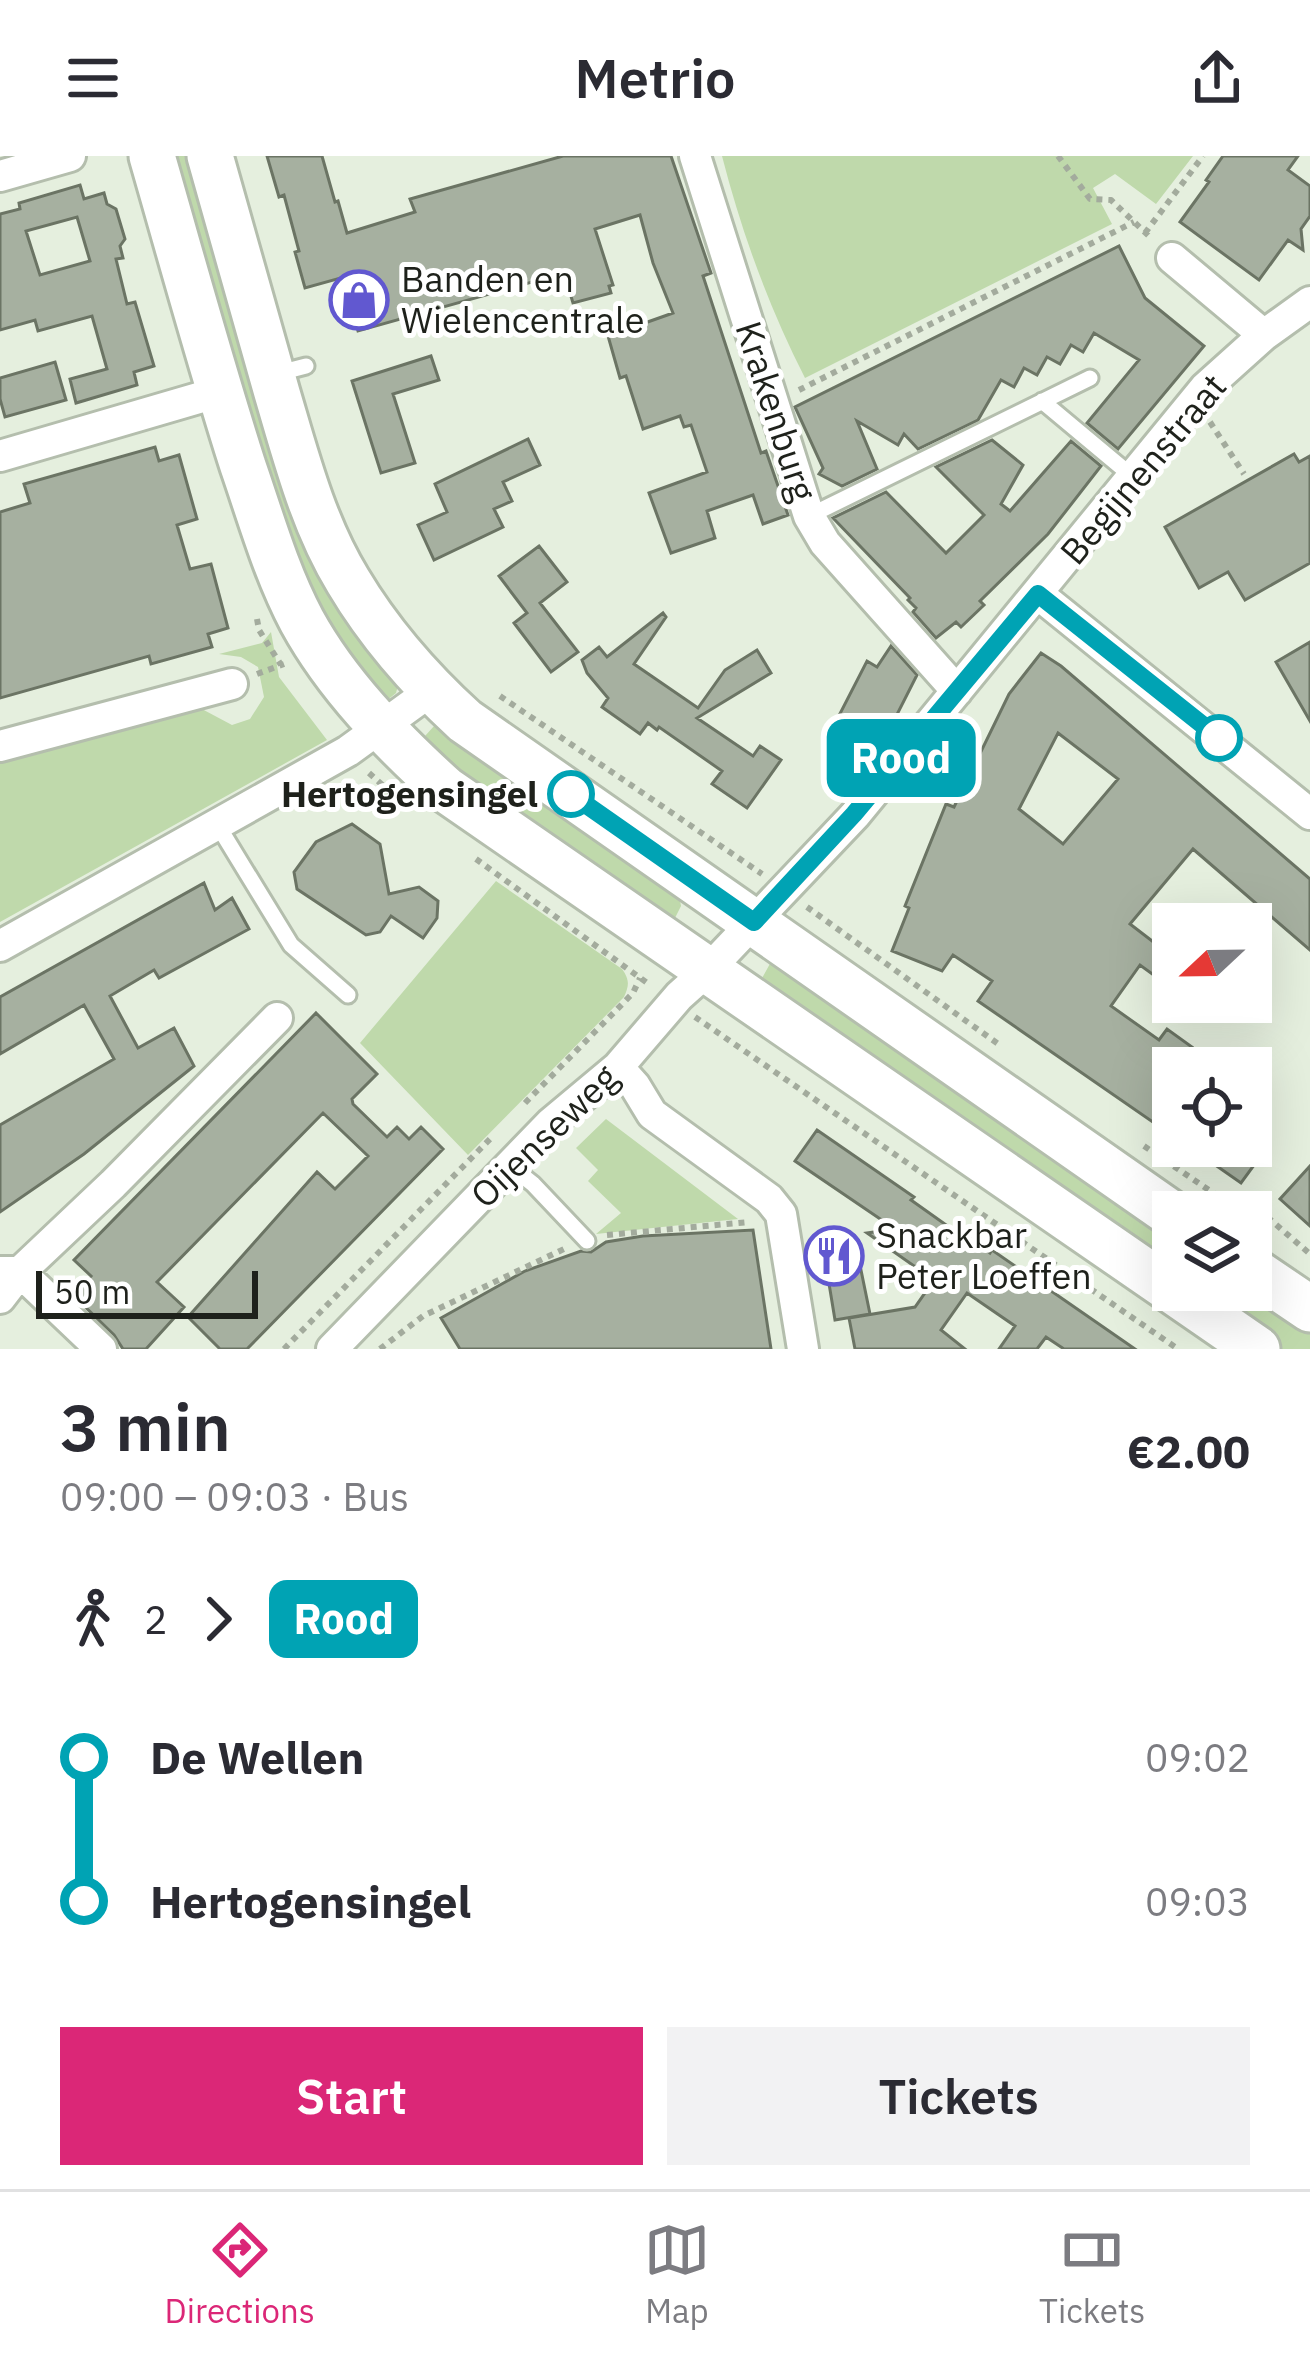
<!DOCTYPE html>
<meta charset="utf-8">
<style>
body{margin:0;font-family:"IBM Plex Sans",sans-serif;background:#f2f2f3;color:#2b2b33;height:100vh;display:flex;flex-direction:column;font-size:45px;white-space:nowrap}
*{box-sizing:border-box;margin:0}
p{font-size:39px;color:#7c7c81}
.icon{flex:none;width:66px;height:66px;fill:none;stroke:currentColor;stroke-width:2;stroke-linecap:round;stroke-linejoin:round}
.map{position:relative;height:1193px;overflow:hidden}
.details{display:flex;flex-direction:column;background:#fff;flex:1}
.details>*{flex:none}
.badge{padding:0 24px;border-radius:18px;font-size:42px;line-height:78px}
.needle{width:78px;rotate:248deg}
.controls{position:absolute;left:1152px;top:747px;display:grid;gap:24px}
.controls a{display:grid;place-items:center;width:120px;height:120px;border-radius:0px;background:#fff;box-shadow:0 12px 48px #0002;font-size:60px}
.scale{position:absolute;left:36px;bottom:30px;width:222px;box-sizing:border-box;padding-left:12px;border:6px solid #1e211b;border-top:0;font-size:33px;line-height:42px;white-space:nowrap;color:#1e211b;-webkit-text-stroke:9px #fff;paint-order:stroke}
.map>.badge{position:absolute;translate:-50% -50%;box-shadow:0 0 0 6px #fff}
.legs{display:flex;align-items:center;gap:18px;height:132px;padding:0 60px;font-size:39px}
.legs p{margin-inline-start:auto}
.headline{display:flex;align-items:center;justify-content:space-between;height:204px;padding:0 60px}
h1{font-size:66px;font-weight:600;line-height:90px}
.cta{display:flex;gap:24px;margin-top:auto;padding:24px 60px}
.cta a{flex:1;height:138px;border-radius:0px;background:#db2777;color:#fff;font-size:48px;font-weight:600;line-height:138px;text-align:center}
.cta a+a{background:#f2f2f3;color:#2b2b33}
ul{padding:0 60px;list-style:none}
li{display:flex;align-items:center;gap:42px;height:144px;font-size:45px}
li i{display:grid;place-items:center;width:18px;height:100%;margin:0 15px;background:currentColor}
li i::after{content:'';width:30px;height:30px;margin:-15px;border:9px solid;border-radius:50%;background:#fff}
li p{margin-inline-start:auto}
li:first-child i{background:linear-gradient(#0000 50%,currentColor 0)}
li:last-child i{background:linear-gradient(currentColor 50%,#0000 0)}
header{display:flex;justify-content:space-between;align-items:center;height:156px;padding:0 60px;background:#fff;font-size:54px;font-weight:600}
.tabs{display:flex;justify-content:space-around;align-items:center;height:168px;border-top:3px solid #e1e1e2;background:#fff;font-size:33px;color:#7c7c81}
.tabs a{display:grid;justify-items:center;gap:6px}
.tabs .on{color:#db2777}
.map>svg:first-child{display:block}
</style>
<header><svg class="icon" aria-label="menu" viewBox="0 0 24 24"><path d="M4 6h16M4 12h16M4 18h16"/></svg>Metrio<svg class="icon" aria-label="share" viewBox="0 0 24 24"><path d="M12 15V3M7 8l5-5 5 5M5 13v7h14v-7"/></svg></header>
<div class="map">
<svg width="1310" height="1193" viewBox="0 0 1310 1193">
<rect width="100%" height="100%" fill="#e5efde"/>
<path fill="#bfd9ab" d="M166 0H193L402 514 396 537 385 546 307 456Z
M722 0H1193L1156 48 1115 18 1093 32 1112 68 805 222C769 151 742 78 722 0Z
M271 476 279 521 327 584 0 766V593L185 544 232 569 250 563 264 541 258 511 241 501 219 498 262 487Z
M435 569 679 739 681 750 668 776 415 591Z
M496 725 622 813C630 824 629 830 624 841L468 999 360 887Z
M772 804 1173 1073V1113L761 824Z
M606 963 738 1063 596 1078 621 1057 588 1025 598 1014 576 992Z
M1201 1134H1251L1310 1170V1193H1282Z"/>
<path fill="#a6b0a0" stroke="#6b7464" stroke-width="3" fill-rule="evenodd" d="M267 0H322L335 46 338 45 347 77 415 56 410 43 563 0H671L711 117 703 120 761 297 766 295 788 359 763 368 753 339 707 355 715 382 671 397 649 337 707 316 691 269 684 271 680 260 643 273 626 220 620 222 608 180 673 157 653 107 640 59 595 73 613 129 609 130 611 137 573 147 564 117 358 175 344 121 305 132 295 96 299 95 284 39 279 41Z
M1223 0H1298L1288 14 1310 30V60L1301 73 1303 94 1288 84 1259 124 1180 66 1209 26 1206 24Z
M80 29 84 43 104 37 107 48 116 53 125 83 120 90 123 102 116 103 127 148 135 146 154 210 134 216 137 229 76 247 70 223 107 213 92 160 38 175 35 164 0 174V58L20 53 19 47ZM77 61 90 105 40 119 26 75Z
M1119 90 1145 142 1204 190 1118 293 1087 267 1139 204 1094 177 1083 196 1071 189 1060 208 1047 201 1037 219 1024 212 1014 231 1001 224 978 264 918 293 904 278 898 289 857 265 877 313 842 330 819 318 823 312 795 251Z
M431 200 439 224 393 238 415 307 381 317 352 225Z
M55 206 66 244 5 261 0 243V222Z
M528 283 540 309 503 326 512 345 494 353 503 371 434 404 418 369 447 356 435 328Z
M992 284 1023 309 1001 348 1010 355 1071 285 1101 310 1048 378 980 445 984 449 961 471 956 466 936 482 913 456 916 452 908 444 910 442 833 362 886 336 946 397 984 359 936 311Z
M155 291 159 305 179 299 197 363 177 369 190 413 211 408 228 472 208 478 212 491 151 508 149 500 0 542V356L30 347 24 328Z
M1294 298 1299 306 1310 300V407L1245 444 1228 416 1199 432 1165 371Z
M539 390 567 426 540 447 578 496 551 516 514 467 527 457 499 420Z
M663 457 666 461 634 508 698 552 725 514 757 494 771 517 697 562 753 600 760 590 781 604 747 652 712 628 722 615 659 571 657 574 648 567 640 578 602 551 608 542 587 517 582 504 599 491 607 501Z
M1310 486V565L1276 506Z
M891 490 917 519 876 600 830 577 867 505 877 511Z
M1041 497 1061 510 1310 723V794L1193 693 1130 768 1173 801V833L1140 809 1111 850 1159 884 1167 873 1192 891 1177 912H1173V980L978 845 992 825 953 799 942 815 892 795 909 752 905 750 946 648 954 651 1009 538ZM1058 577 1118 623 1063 688 1019 653Z
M352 668 380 688 389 738 419 731 438 745 437 762 423 782 391 760 380 776 366 779 297 733 294 716 316 686Z
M204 727 215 754 232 742 249 773 159 822 154 814 110 840 138 892 174 872 194 910 84 998 0 1056V969L114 903 84 849 0 898V841Z
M316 857 377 918 352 943 353 948 387 981 397 971 409 983 421 971 443 993 247 1193H220L188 1161 317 1016 335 1033 368 1000 323 957 157 1126 184 1151 146 1193H123L114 1179 73 1139 91 1120 74 1104Z
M817 974 914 1041 911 1044 963 1081 966 1077 990 1097 992 1094 1135 1193H1064L1046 1181 1037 1193H999L1015 1170 967 1137 941 1174 965 1193H855L849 1162 915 1151 934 1124 867 1077 895 1073 795 1005Z
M1188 990H1236L1257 1005 1241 1027Z
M1310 1010V1070L1280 1043Z
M753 1074 771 1193H460L441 1162 525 1115 581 1095 591 1096 606 1086 643 1080Z
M854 1080 870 1158 835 1164 822 1085Z"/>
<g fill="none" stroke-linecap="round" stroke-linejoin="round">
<defs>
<path id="service" d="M275 218 306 210
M1042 245 1133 321
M809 360 1090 222
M217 668 291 789 348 839
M509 1009 533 1028 587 1085"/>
<path id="minor" d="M695 0 809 360 825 387 957 535
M0 20 70 0
M1172 102 1264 179
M0 300 219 236
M1038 438 1310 658
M0 590 232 528
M0 790 348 595 432 534
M618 911 635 930 652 958 769 1043 781 1058 803 1193
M0 1116H20L101 1193
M0 1142 20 1116 113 1028 277 862
M332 1193 551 967 618 911 679 840 708 814 855 659 1205 232 1264 179 1310 146"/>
<path id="secondary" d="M152 0C182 104 210 207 243 310 261 362 276 416 302 465 337 529 391 584 445 633L1257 1193
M210 0C232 79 254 158 277 237 296 301 313 368 348 425 379 477 420 524 465 565L1173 1059
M1251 1113 1310 1153"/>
</defs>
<use href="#service" stroke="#b4bead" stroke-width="21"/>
<use href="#minor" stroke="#b4bead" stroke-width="36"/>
<use href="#secondary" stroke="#b4bead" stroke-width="51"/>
<path stroke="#a3ab9d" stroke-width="6" stroke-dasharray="6 6" stroke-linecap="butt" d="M1058 0 1090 43 1111 44 1152 83
M1145 77 1203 0
M799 234 1134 66
M1210 266 1244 318
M257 463 259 474 281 509
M257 518 284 508
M500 540 762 718
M369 617 390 636
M476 703 650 829
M807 751 1001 890
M695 861 1178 1193
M525 947 633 837 640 822
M1144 990 1225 1045 1258 1053 1310 1098
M607 1079 749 1066
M284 1193 491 982
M380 1193 423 1160 566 1092"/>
<use href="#service" stroke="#fff" stroke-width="15"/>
<use href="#minor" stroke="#fff" stroke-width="30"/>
<use href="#secondary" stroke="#fff" stroke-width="45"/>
</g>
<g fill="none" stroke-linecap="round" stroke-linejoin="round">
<defs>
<path id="line-1" d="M571 638 754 766 854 658 1038 438 1219 582"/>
</defs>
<use href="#line-1" stroke="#fff" stroke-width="27"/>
<use href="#line-1" stroke="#00a3b4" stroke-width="18"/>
</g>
<defs>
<symbol id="shop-ring" viewBox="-11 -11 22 22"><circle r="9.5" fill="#fff" stroke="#6158d0" stroke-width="1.5"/><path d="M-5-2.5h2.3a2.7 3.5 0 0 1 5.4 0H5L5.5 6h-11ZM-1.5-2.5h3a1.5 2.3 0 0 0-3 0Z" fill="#6158d0"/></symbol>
<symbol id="restaurant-ring" viewBox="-11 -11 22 22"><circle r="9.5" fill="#fff" stroke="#6158d0" stroke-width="1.5"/><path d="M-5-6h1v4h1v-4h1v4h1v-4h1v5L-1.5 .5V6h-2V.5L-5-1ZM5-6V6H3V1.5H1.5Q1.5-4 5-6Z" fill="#6158d0"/></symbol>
</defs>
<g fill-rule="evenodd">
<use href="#shop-ring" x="326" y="111" width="66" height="66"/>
<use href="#restaurant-ring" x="801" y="1067" width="66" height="66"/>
</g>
<g fill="#fff" stroke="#00a3b4" stroke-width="6">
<circle cx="1219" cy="582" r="21"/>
<circle cx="571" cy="638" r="21"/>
</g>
<g text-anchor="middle" stroke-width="10" stroke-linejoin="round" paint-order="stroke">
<g font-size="36" fill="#1e211b" stroke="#fff" text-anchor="start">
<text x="401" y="136">Banden en<tspan x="401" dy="41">Wielencentrale</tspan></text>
<text x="876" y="1092">Snackbar<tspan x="876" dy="41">Peter Loeffen</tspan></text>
</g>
<g font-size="36" fill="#1e211b" stroke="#fff">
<text transform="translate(776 255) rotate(72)" y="13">Krakenburg</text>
<text transform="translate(1143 313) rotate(-50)" y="13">Begijnenstraat</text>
<text transform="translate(544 980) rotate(-44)" y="13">Oijenseweg</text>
</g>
<g font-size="36" font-weight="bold" fill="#1e211b" stroke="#fff" text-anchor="end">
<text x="538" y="651">Hertogensingel</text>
</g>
</g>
</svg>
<div class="controls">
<a><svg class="needle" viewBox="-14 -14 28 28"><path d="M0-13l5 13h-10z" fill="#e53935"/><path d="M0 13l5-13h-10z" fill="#7c7c81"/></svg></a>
<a><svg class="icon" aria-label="locate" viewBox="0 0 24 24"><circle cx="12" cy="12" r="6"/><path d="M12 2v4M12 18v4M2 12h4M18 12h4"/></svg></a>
<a><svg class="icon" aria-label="layers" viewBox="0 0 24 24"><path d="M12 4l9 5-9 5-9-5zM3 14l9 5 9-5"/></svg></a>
</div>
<div class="scale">50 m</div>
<b class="badge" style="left:901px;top:602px;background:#00a3b4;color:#fff">Rood</b>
</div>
<section class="details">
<div class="headline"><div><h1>3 min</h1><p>09:00 – 09:03 · Bus</p></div><b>€2.00</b></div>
<div class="legs"><svg class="icon" aria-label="walk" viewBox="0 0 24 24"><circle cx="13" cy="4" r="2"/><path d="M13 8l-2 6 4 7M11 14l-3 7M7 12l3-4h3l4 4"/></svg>2<svg class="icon" aria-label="forward" viewBox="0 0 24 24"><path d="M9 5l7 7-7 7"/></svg><b class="badge" style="background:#00a3b4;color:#fff">Rood</b></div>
<ul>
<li><i style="color:#00a3b4"></i><b>De Wellen</b><p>09:02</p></li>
<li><i style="color:#00a3b4"></i><b>Hertogensingel</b><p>09:03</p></li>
</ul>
<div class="cta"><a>Start</a><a>Tickets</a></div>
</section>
<nav class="tabs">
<a class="on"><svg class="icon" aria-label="directions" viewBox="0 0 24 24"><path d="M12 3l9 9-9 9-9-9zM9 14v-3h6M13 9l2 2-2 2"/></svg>Directions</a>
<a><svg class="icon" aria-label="map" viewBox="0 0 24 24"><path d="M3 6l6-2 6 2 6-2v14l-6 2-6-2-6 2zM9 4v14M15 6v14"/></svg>Map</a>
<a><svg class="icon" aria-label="tickets" viewBox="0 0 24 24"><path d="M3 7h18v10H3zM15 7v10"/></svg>Tickets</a>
</nav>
